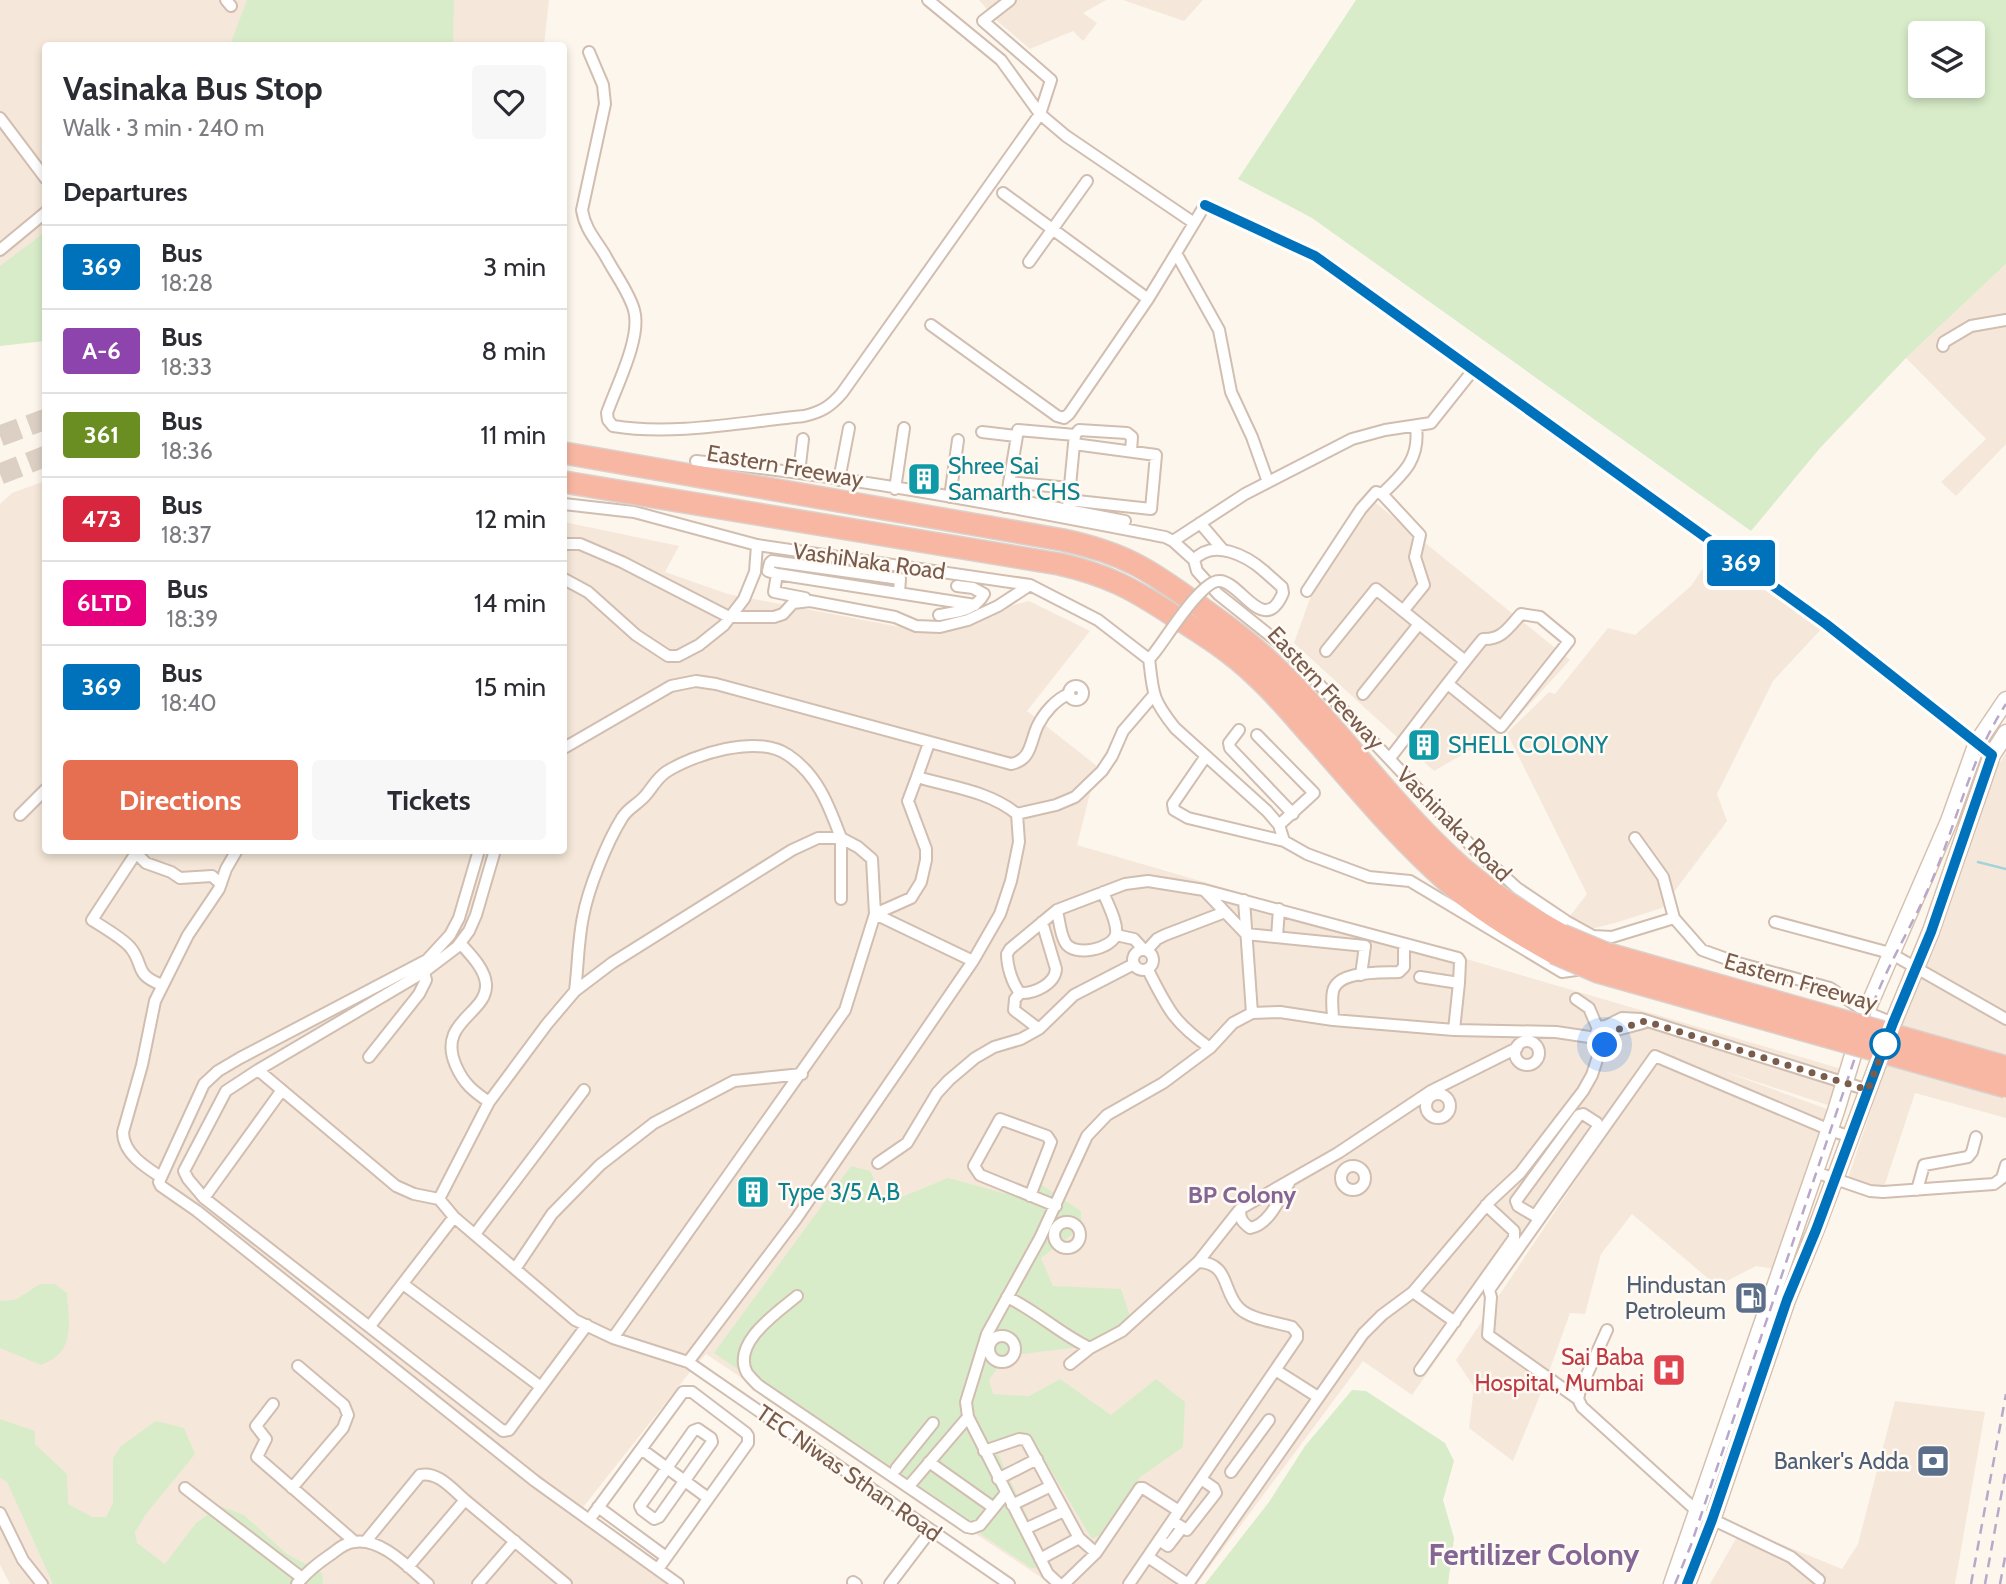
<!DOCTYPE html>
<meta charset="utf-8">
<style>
body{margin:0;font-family:Cabin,sans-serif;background:#f7f7f7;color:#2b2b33;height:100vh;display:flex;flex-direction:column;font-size:26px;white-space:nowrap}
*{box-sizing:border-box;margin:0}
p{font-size:23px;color:#7c7c81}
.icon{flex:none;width:38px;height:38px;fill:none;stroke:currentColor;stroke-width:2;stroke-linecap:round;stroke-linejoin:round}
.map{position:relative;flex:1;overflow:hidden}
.sheet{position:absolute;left:42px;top:42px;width:525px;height:812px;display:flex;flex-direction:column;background:#fff;border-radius:7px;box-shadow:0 4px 10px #0003}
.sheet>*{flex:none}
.badge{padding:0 14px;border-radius:5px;font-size:24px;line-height:46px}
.tools{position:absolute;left:1908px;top:21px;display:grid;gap:14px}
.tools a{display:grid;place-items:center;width:77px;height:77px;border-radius:7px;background:#fff;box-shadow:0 4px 10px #0003;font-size:35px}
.you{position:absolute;width:35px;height:35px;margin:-18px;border:5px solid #fff;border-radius:50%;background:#1a73e8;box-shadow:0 0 0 10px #1a73e833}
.map>.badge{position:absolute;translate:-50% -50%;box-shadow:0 0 0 4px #fff}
h2{padding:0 21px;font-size:26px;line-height:63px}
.round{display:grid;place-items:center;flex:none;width:74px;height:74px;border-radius:7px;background:#f7f7f7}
.summary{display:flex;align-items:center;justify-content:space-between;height:119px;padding:0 21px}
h1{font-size:33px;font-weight:700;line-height:52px}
.primary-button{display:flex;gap:14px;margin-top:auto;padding:14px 21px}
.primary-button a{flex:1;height:80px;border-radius:7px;background:#e76f51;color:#fff;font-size:28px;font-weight:700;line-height:80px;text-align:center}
.primary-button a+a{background:#f7f7f7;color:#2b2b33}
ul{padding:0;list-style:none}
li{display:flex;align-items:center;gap:21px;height:84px;padding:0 21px;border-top:2px solid #e1e1e2}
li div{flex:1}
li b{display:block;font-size:26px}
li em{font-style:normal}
li .badge{min-width:77px;font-weight:700;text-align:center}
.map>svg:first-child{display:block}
</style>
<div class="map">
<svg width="2006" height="1584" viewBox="0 0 2006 1584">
<rect width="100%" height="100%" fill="#fdf6ec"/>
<path fill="#f5e8da" d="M0 0H549L544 45 46 46 45 335 0 341Z
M979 0H1106L1083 13 1097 23 1083 41 1073 31 1030 49 996 20Z
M1123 0H1203L1184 21Z
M2006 264V444L1956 496 1941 482 1986 439 1906 358Z
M45 481 46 850H564V522L679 546 665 572 728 594 916 630 1029 601 1090 631 1027 711 1097 766 1077 845 1852 1072 1840 1109 1720 1070 1827 1109 1774 1269 1756 1266 1717 1286 1632 1214 1601 1254 1585 1314 1570 1313 1545 1383 1513 1461 1469 1428 1474 1387 1456 1360 1662 1051 1655 1048 1412 1395 1363 1361 1197 1584H1051L706 1354 690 1372 577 1515 668 1584H10L0 1565V504L12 493Z
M1372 500 1570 660 1508 728 1434 771 1294 643 1309 601 1336 539Z
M1718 546 1826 624 1773 681 1717 794 1727 821 1662 908 1615 923 1583 931 1566 921 1587 894 1507 733 1549 692 1555 694 1608 628 1635 635 1691 586Z
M2006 753V1118L1915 1093 1883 1190 1848 1178 1884 1071 1898 1022 1953 895 1978 797Z
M1895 1401 1985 1412 1955 1584H1710L1742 1528 1842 1569 1858 1544Z"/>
<path fill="#d8ecc9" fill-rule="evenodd" d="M247 0H454L453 45H230Z
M1356 0H2006V264L1906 358 1820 448 1751 531 1312 218 1238 179ZM1920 33H1972V86H1920Z
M45 232V341L0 346V266Z
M851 1166 870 1171 887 1203 948 1178 1007 1194 1042 1185 1081 1211V1228L1041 1258 1053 1286 1121 1289 1131 1319 1105 1344 1006 1356 989 1380 993 1394 1029 1396 1060 1379 1111 1415 1156 1379 1185 1402 1183 1447 1139 1478 1125 1522 1092 1539 1035 1444 994 1445 1045 1555 1044 1569 1031 1568 714 1353Z
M40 1284H55L67 1293C69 1324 76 1352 41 1365L0 1348V1301L15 1300Z
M1352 1390 1366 1391 1445 1443 1454 1461 1443 1500 1454 1538 1448 1584H1205L1269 1502 1305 1446Z
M0 1419 35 1431V1444L67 1474 68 1504 92 1517H106L113 1503V1458L121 1446 156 1421 184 1428 195 1454 146 1514 135 1532 137 1543 165 1564 196 1523 220 1506 244 1515 287 1554 322 1573 323 1584H53L7 1482 0 1478Z"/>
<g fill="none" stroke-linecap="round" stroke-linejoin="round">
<path stroke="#a5d3da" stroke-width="2.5" d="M1978 862 2006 869"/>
<path stroke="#dcd0c4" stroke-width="21" stroke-dasharray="21 10" stroke-linecap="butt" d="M0 436 46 419
M0 474 46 456"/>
<defs>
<path id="minor" d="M226 0 231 6
M928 0 1001 60 1040 114 1066 136 1194 223
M589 52 603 85 605 104 582 210C585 230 597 241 606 257 615 274 629 292 634 310 642 337 616 387 607 413L608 420 613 426C673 436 743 422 804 416 821 412 830 407 842 393L1040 114 1051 80 983 21 1010 0
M0 118 46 179
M1003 193 1148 299
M0 250 46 212
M1029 262 1087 181
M931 325 1057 416 1064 418 1069 414 1148 299 1176 253
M1943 346 1944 342 1971 326 2006 320
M982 432 1016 436
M1075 435 1079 430 1127 433 1132 437 1131 451
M696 461C854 476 1010 507 1165 537L1173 541 1194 560
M799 473 803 439
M839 480 849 428
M1009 482 1069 488
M1268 482 1252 437 1231 392 1219 330 1176 253 1205 205 1316 256 1826 624 1992 755
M895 489 904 428
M950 497 958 440
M1006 498 1125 521
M564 504 634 512 757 545 1030 585 1098 620 1146 657H1151L1155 652
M1005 507 1018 430 1075 435 1074 444 1156 455 1151 509 1068 500
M1068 507 1074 444
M1200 523 1223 550
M1173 541 1245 494 1352 439 1385 430 1431 423 1474 369
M564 544H580L622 562 729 617H774L783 614 793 603 810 601 895 617 916 626 940 627 968 620 998 606 1030 585
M1264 571C1247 556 1213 538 1194 560L1197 571 1218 594 1283 646 1475 850 1517 888 1566 921 1593 936 1612 937 1674 918 1702 950 1738 963 1830 988 1866 1012 1893 1023
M777 574 774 592 805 598
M564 579 588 592 636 635 668 656H678L699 645 724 625 744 599 755 572 757 545
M1307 591 1361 509 1376 492 1382 494
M899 593 900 579 772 561 770 563 768 571 777 574 975 605
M1403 611 1424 585 1415 557 1420 535 1382 494C1404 473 1420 459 1416 427
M939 615C955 612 975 611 984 594L973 588 957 586
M1326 651 1376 589 1465 661
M1149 658C1153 694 1152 699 1175 728L1267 811 1279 825 1284 841 1307 854 1369 877 1410 881 1562 972 1576 970 1580 962
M1069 693a7 7 0 1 1 14 0a7 7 0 1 1-14 0Z
M1363 694 1419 624
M1239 730 1229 743 1230 748 1293 814
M1257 735 1314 793 1279 825
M564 748 671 686 696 681 716 684 1011 764C1032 760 1030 741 1038 725 1044 713 1056 699 1069 694
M1206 756 1173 804 1174 810 1188 818 1284 841
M1390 758C1421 718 1451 678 1483 639 1502 640 1508 628 1521 614L1540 617 1569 641 1501 727 1448 684
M1017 814 1056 805 1075 797 1102 771 1112 756 1123 731 1153 696
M20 815 46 789
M1635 838 1663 877 1674 918
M133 850 146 863 171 872 180 878 212 876 221 884
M479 850 459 918 450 935 427 960 240 1058 218 1071 204 1084 159 1182 161 1186 197 1211 535 1481 678 1584
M136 853 92 920C103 927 122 938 130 947 145 965 133 974 162 985
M1204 890 1246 934 1365 946 1361 975
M1244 900 1252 1013
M1057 910C1059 919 1060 933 1065 942 1073 958 1113 949 1116 934 1118 922 1107 903 1103 892
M875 914 911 898 921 882 926 860V849L908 801 917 777
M875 914 973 961
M1042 922 1056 969C1055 984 1034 994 1020 993 1012 983 1007 966 1007 954L1010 949 1057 910 1125 884 1148 881 1204 890 1458 958 1460 961 1459 983
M1775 922 1890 953 2006 1019
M1116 935 1134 939 1144 950
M1277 937 1279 909
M460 943C470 954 485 969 486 984 488 1014 436 1021 456 1066 464 1084 473 1091 489 1102
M1133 960a10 10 0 1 1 20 0a10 10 0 1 1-20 0Z
M1147 950 1157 939 1165 935 1225 912
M1148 970C1168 1009 1173 1022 1210 1048
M1420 977 1459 983 1454 1030
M575 991C578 967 578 941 583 917 588 889 607 842 622 818 627 809 638 804 645 796 652 788 657 778 666 772 694 754 757 734 788 755 818 775 829 806 841 838L858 847 872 859 875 914 845 1010 613 1338
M1020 993 1015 999 1014 1010 1039 1029
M1576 999 1589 1008 1598 1029
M1333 1020C1333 1011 1331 1000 1333 991 1338 970 1381 973 1399 972L1404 967V950
M1596 1035a9 9 0 1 1 18 0a9 9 0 1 1-18 0Z
M1606 1026 1622 1018 1641 1019 1868 1090
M1613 1031 1643 1023
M1515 1053a12 12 0 1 1 24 0a12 12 0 1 1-24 0Z
M369 1057 419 994 426 980 424 972
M258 1070 424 972 457 947 469 931 476 915 495 850
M1426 1106a12 12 0 1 1 24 0a12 12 0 1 1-24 0Z
M1583 1114 1597 1123V1128L1535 1216 1518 1206 1516 1201 1579 1115Z
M878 1163 907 1143 937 1093 949 1080 975 1058 994 1047 1021 1039 1039 1029 1074 995 1134 964
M1341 1178a12 12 0 1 1 24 0a12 12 0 1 1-24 0Z
M1815 1172 1870 1191 1883 1192 1994 1184 2002 1178 2006 1165
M161 1177C145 1167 123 1153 123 1132L142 1065 155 1001 188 935 219 889 226 869 237 850
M1917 1190 1924 1165 1968 1157 1972 1152 1976 1137
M1030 1196 1051 1142 1047 1136 1000 1119 974 1166 980 1175 1056 1206
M204 1198 282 1090
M439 1199 489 1102 547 1024 575 991 612 963 792 850 818 838H841V899
M1240 1209C1240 1219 1242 1222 1250 1228 1269 1225 1280 1198 1289 1183
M1054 1235a13 13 0 1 1 26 0a13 13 0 1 1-26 0Z
M475 1234 584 1090
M515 1269 552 1214 600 1165 654 1123 734 1081 802 1074
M403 1284 541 1387
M1413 1292 1455 1322
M797 1296C778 1312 731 1343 747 1373 750 1377 755 1382 758 1385L967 1527 972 1528 980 1525 1006 1493
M1007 1297C1037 1311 1060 1334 1090 1348L1122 1331 1198 1262 1240 1209 1338 1153 1431 1091 1517 1048
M587 1325 509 1430 503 1431 204 1198 188 1179 184 1171 226 1091 258 1070 396 1186 414 1194 439 1199 454 1217 575 1320 613 1338 688 1362 796 1219 973 961 1000 914 1011 881 1019 842 1017 814C989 791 951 787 917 777L929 743
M370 1326 454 1217
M1607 1330 1580 1390 1578 1399 1582 1407 1699 1513 1791 1557 1819 1580
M989 1349a13 13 0 1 1 26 0a13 13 0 1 1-26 0Z
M688 1362 1009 1584
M1070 1364 1090 1348
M1420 1370 1514 1238V1231L1486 1205
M1277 1371 1318 1397
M1578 1399 1488 1335 1491 1297 1489 1290 1655 1056 1830 1130 1851 1137
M273 1404 256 1426 266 1439 257 1457 355 1542
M698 1429 711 1438 712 1442 659 1517 654 1519 642 1510 640 1506 693 1431Z
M641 1449 708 1498
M984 1451 1019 1439 1026 1440 1079 1538 1096 1553 1140 1488H1143L1179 1511
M929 1462 994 1508
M896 1469 933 1423
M1231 1472 1269 1420
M998 1479 1037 1459
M909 1486 968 1417
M185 1488 302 1578
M292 1488 343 1428 348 1415 344 1405 298 1366
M1012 1505 1051 1486
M598 1507 666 1557
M0 1513 23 1560 42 1584
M589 1520 683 1392H692L746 1433 748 1436V1443L658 1569
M1172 1521 1187 1530 1216 1493 1214 1488 1201 1479
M1025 1529 1064 1511
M1159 1540 1168 1546 1182 1528
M366 1541 420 1475C438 1471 452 1489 465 1500
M1148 1557 1188 1584
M1040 1559 1079 1538
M408 1567 465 1500 566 1584
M853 1582 856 1584
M297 1584C306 1573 318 1563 330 1555 337 1550 344 1543 354 1542 381 1537 409 1568 428 1584
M478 1584 515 1541
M890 1584 931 1530
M1059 1584 1048 1574 968 1417 966 1402 987 1334 1040 1238 1087 1136 1107 1115 1163 1083 1210 1048 1233 1023 1252 1013 1280 1012 1333 1020 1454 1030 1556 1032 1596 1038
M1064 1584 1096 1553
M1129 1584 1297 1338V1333L1292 1327C1277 1322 1251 1320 1239 1308 1222 1291 1230 1263 1198 1262
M1188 1584 1363 1334 1382 1315 1413 1292 1490 1201 1520 1173 1583 1091 1592 1075 1602 1044"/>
<path id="secondary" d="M1672 1584 1836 1111 1866 1012 1949 821 1977 743 2006 700
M1687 1584 1712 1520 1787 1300 1816 1229 1893 1023 1931 931 1992 755 2006 733"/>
<path id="motorway" d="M564 453 1063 540C1124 553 1150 570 1199 606 1224 624 1248 641 1270 662 1338 726 1391 805 1461 867 1492 894 1527 916 1562 935
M564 482 1059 564C1108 575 1133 589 1174 616 1203 634 1231 652 1256 676 1278 696 1297 720 1317 742 1359 790 1400 840 1448 882 1480 910 1516 932 1554 953"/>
</defs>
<use href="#minor" stroke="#d1beb0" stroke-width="14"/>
<use href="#secondary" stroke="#d6c0b0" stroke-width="19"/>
<use href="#motorway" stroke="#dad1cd" stroke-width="24"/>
<use href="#minor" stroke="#fff" stroke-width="10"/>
<use href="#secondary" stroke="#fff" stroke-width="16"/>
<use href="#motorway" stroke="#f7b7a3" stroke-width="21"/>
<path stroke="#b9a8c9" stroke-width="2.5" stroke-dasharray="10 7" stroke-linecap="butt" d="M1675 1584 1691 1545 1873 1004C1891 957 1919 915 1937 868 1960 811 1972 756 2006 704
M1971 1584 2006 1394
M1985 1584 2006 1469
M2000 1584 2006 1552"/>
<defs>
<path id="minor-bridge" d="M1155 652C1167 637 1201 581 1219 581 1240 580 1264 638 1283 593L1282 587 1264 571"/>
<path id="motorway-bridge" d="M1562 935 1605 953 2006 1067
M1554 953 1598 972 2006 1087"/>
</defs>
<use href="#minor-bridge" stroke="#d1beb0" stroke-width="14" stroke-linecap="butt"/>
<use href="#motorway-bridge" stroke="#dad1cd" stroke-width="24" stroke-linecap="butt"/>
<use href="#minor-bridge" stroke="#fff" stroke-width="10"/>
<use href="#motorway-bridge" stroke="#f7b7a3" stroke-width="21"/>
</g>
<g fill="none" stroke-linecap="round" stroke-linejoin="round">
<defs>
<path id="line" d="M1205 205 1315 256 1826 624 1992 755 1931 932 1893 1023 1816 1230 1787 1300 1712 1520 1687 1584"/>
</defs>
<use href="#line" stroke="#fff" stroke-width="16"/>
<use href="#line" stroke="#0072bc" stroke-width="10"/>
<path stroke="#7a5c4d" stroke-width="7" stroke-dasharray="0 12.6" d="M1605 1045 1613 1040V1031L1645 1021 1868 1090 1885 1044"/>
</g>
<defs>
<symbol id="building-square" viewBox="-11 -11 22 22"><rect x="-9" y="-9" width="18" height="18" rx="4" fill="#0f9aa8" stroke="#fffaf3"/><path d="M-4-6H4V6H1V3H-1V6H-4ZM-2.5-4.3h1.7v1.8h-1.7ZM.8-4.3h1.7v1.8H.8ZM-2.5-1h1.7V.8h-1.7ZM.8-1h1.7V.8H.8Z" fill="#fff"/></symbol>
<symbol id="fuel-square" viewBox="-11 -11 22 22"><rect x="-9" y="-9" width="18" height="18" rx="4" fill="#5c6f8a" stroke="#fffaf3"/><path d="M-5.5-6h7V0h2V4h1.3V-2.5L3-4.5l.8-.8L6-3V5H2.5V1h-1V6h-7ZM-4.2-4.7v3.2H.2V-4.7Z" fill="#fff"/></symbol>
<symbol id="hospital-square" viewBox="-11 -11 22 22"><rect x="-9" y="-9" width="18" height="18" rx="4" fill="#e0444e" stroke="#fffaf3"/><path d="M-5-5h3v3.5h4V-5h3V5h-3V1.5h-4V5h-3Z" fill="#fff"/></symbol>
<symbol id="bank-square" viewBox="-11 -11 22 22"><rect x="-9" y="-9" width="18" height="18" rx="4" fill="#5c6f8a" stroke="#fffaf3"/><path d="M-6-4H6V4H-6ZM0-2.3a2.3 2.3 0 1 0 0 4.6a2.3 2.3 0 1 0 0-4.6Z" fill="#fff"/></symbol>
</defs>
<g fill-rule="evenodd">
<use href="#building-square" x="905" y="460" width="38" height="38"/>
<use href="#building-square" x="1405" y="726" width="38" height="38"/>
<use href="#building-square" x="734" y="1173" width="38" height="38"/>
<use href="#fuel-square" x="1732" y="1279" width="38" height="38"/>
<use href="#hospital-square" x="1650" y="1351" width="38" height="38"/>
<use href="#bank-square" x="1914" y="1442" width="38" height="38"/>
</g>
<circle fill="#fff" stroke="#0072bc" stroke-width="3.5" cx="1885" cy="1044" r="14"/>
<g text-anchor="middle" stroke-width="5" stroke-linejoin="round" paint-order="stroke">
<g font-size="23" fill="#7a5c4d" stroke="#fffaf3">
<text transform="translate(785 466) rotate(10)" y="8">Eastern Freeway</text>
<text transform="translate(869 561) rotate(8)" y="8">VashiNaka Road</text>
<text transform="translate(1326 688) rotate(47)" y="8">Eastern Freeway</text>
<text transform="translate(1454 824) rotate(45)" y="8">Vashinaka Road</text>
<text transform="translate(1801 982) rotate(16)" y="8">Eastern Freeway</text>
<text transform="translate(849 1473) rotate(35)" y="8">TEC Niwas Sthan Road</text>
</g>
<g font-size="23" fill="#0d838f" stroke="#fffaf3" text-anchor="start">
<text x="948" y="474">Shree Sai<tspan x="948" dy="26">Samarth CHS</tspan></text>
<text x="1448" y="753">SHELL COLONY</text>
<text x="778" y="1200">Type 3/5 A,B</text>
</g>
<g font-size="23" fill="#4e5e75" stroke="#fffaf3" text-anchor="end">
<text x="1726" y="1293">Hindustan<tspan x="1726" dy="26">Petroleum</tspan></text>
<text x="1909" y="1469">Banker's Adda</text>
</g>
<g font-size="23" fill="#be3a42" stroke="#fffaf3" text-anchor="end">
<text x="1644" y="1365">Sai Baba<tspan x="1644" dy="26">Hospital, Mumbai</tspan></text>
</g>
<g font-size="24" font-weight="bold" fill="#846695" stroke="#fffaf3">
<text x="1242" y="1203">BP Colony</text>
</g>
<g font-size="30" font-weight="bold" fill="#846695" stroke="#fffaf3">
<text x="1534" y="1565">Fertilizer Colony</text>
</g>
</g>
</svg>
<div class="tools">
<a><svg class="icon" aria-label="layers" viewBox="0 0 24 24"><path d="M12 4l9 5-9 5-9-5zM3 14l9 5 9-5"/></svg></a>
</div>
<div class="you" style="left:1605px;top:1045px"></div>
<b class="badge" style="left:1741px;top:563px;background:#0072bc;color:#fff">369</b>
<section class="sheet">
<div class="summary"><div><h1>Vasinaka Bus Stop</h1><p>Walk · 3 min · 240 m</p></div><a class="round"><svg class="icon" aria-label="heart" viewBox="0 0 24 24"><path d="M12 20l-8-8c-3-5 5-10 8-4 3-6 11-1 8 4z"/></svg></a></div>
<h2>Departures</h2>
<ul>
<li><span class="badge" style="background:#0072bc;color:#fff">369</span><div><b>Bus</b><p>18:28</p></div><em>3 min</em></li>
<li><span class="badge" style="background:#8e44ad;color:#fff">A-6</span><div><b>Bus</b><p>18:33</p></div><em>8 min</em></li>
<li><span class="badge" style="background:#6b8e23;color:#fff">361</span><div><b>Bus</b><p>18:36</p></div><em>11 min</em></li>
<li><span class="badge" style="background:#d7263d;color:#fff">473</span><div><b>Bus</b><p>18:37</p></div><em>12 min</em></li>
<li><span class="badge" style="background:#e6007e;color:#fff">6LTD</span><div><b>Bus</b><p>18:39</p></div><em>14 min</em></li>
<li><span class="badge" style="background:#0072bc;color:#fff">369</span><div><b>Bus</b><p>18:40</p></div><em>15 min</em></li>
</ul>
<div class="primary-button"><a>Directions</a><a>Tickets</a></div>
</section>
</div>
